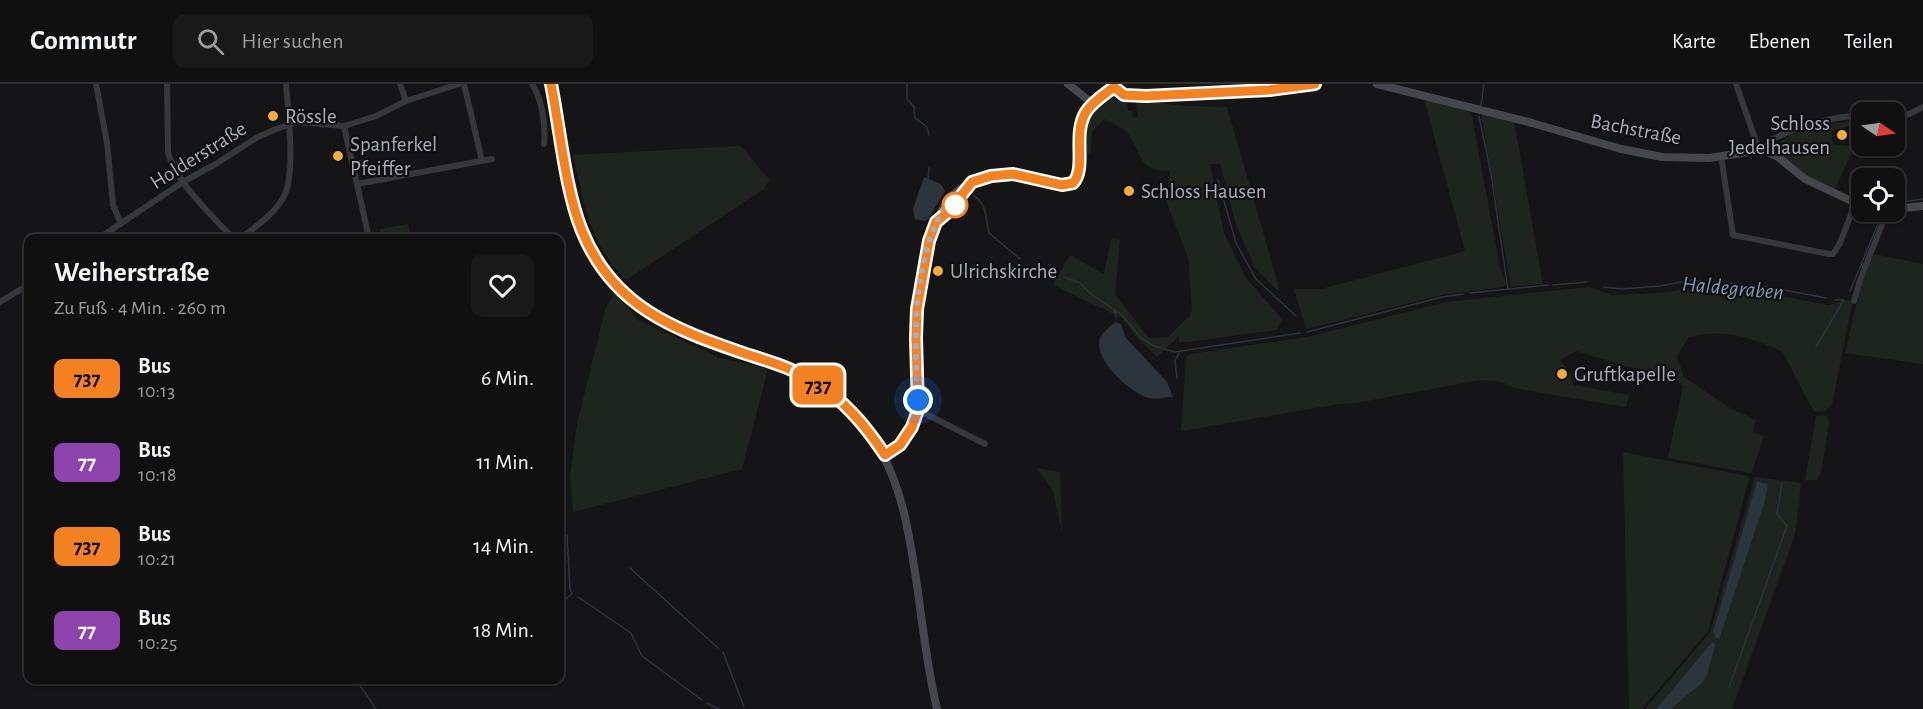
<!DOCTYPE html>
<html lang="de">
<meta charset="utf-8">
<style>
body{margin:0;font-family:"Alegreya Sans",sans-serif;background:#19191a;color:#f1f3f6;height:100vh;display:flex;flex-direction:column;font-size:22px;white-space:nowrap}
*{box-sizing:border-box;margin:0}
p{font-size:20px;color:#9c9d9f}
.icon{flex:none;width:33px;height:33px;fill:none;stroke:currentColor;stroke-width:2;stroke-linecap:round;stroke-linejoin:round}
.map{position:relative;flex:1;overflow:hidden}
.details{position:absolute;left:24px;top:150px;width:540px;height:450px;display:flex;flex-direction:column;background:#101011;border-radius:12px;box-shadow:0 2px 4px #0004,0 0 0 2px #303031}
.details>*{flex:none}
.badge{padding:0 12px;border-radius:9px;font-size:21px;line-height:39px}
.needle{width:39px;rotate:103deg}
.buttons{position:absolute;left:1851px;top:18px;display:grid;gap:12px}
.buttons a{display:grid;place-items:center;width:54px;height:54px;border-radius:12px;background:#101011;box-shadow:0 2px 4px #0004,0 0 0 2px #303031;font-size:30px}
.you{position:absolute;width:30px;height:30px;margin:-15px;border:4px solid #fff;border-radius:50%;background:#1a73e8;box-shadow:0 0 0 9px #1a73e833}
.map>.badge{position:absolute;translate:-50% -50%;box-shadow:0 0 0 3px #fff}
.round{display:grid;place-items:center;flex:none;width:63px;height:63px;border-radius:12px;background:#19191a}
.headline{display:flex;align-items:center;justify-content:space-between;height:102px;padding:0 30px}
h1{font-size:28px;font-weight:600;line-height:45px}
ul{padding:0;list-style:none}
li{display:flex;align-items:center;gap:18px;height:84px;padding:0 30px}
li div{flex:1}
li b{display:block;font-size:22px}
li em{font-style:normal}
li .badge{min-width:66px;font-weight:700;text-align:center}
header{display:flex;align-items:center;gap:36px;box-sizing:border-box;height:84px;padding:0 30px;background:#101011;border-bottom:2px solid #303031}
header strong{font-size:28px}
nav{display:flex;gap:33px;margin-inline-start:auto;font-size:21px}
.search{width:420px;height:54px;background:#19191a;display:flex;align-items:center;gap:15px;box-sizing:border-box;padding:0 21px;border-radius:12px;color:#9c9d9f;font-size:22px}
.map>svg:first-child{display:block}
</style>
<header>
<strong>Commutr</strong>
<div class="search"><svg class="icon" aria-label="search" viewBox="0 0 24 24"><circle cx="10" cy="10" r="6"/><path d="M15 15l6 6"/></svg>Hier suchen</div>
<nav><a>Karte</a><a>Ebenen</a><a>Teilen</a></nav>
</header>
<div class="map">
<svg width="1923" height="625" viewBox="0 0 1923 625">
<rect width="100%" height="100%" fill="#151517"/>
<path fill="#1e251e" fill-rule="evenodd" d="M1424 15 1471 28 1500 183 1506 200 1504 203 1442 211 1306 245 1294 205H1321L1465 167Z
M1110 16 1127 17 1128 27H1132L1133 34 1138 33 1136 16 1186 22 1227 23 1280 207H1278L1255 184 1236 141 1220 80H1210L1224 149 1246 194 1283 236 1276 246 1189 258H1179V252L1157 273 1137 254 1122 234 1053 201 1070 171 1104 190 1111 155 1120 156 1115 210 1149 254 1168 253 1190 231 1192 225 1188 174 1166 117 1170 87C1138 88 1142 69 1128 50 1124 43 1111 39 1104 35L1092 48 1091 68 1084 71C1085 43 1086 32 1110 16Z
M1481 29 1514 37 1543 200 1511 203Z
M1850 37 1851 41 1831 47 1833 60 1854 63 1835 105 1807 93 1774 66C1779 48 1833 39 1850 37Z
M739 62C752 70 757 86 770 95L764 105 626 196C589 159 584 119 573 71Z
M408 140 411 154H376L381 153 380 145Z
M1874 170 1923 180V280L1845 269 1862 197Z
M1589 203 1612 211 1661 209 1686 205 1771 210 1828 221 1850 216 1852 220 1832 321 1825 327 1814 328 1782 267C1747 253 1727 244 1689 253L1677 272 1684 293 1730 324 1756 336 1753 348 1764 352 1752 387 1750 389 1668 374 1683 302 1669 292 1621 281 1576 267 1560 276 1570 289 1573 301 1629 311 1626 323 1514 304 1502 298 1481 296 1356 319 1339 320 1181 347 1186 273 1190 270 1307 253 1446 218Z
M615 207 638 236 718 273 768 285 742 385 573 428 570 392 577 340 605 226Z
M1827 331 1829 338 1821 390 1816 396H1805L1816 332Z
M1623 368 1747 392 1749 395 1708 547 1642 625H1629Z
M1037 384 1060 388 1062 449 1053 407Z
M1755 393 1801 399 1796 444 1793 456 1732 625H1671C1700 601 1707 599 1716 561L1712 558 1656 625H1645L1710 548ZM1757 397 1767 400 1762 426 1720 553 1716 555 1713 548Z"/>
<path fill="#2c353b" d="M924 93 941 100 945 107 928 135 925 137 915 135 913 125Z
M1115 238 1121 240 1126 254 1167 298 1173 313C1165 313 1156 316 1149 314 1130 309 1090 273 1101 252 1104 247 1111 242 1115 238Z
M1757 397 1768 400 1765 417 1720 553 1716 555 1713 548Z
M1712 558 1716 561 1707 591 1702 599 1671 625H1656Z"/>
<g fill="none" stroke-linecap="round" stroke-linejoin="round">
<path stroke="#2c353b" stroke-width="1.5" d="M907 0V15L914 23 915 34 927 43 929 51
M1481 22 1484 0
M1479 32 1491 90 1508 205
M928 94 929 84
M1218 96 1236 159 1256 195 1296 232
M974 112C988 121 985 134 989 149L1020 175
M1894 119 1923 115
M1033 183 1047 190
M1064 193 1080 199 1091 210 1121 230 1142 255 1154 262 1175 268 1300 249
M1553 201 1587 198
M1604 203 1622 205 1660 202 1692 196 1763 202 1826 214
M1850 207 1880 135
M1470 209 1548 201
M1835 216H1844
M1114 226 1116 233
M1307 248 1442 213 1463 210
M1816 263 1843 217
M1177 294 1175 277 1179 269
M630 484 718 564
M578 513 631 549 642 572 702 616
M560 520 572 510 570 505 567 451
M723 568 744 623
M356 596 376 625
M1729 603 1787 442 1777 430 1782 399
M707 619 718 625"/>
<path stroke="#36383c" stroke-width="6" d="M96 0 107 59 113 121 121 140
M167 0 168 68C174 96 213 133 233 154
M400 0 406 17
M464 0 482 77
M532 0C542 15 546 42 544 60
M1736 0 1759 66
M1894 33 1909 30 1923 23
M344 42 369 154
M1769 68 1771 56C1799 42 1830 33 1862 31
M1721 72 1733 151 1829 170H1833L1840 159 1855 120
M357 100 492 75
M99 154 183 98 214 81 258 53 276 45 298 38 344 42 376 32 406 17 459 0
M241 154C256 142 275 130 284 112 296 91 288 26 286 0
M1854 217 1860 196 1887 128
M0 218 28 201
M918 326 985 360"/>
<path stroke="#45474c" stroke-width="8" d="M551 0C556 28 561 57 567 85 570 106 574 127 582 147 641 289 795 240 872 353 903 398 910 455 918 508 923 547 928 587 937 625
M1068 0 1093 20
M1377 0 1532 39 1621 65 1662 73 1709 74 1763 66 1778 73 1805 95 1862 122
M1114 3 1124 11 1146 12 1269 6 1315 0
M1894 125 1923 122
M884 371C902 364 916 344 918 325 921 303 916 279 916 256 915 214 925 123 966 101 991 87 1016 89 1042 95 1052 98 1063 103 1073 99 1087 85 1075 53 1082 34 1088 19 1105 12 1116 0"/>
</g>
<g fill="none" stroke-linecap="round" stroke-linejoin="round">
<defs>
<path id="line" d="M551 0C560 45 565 105 582 147 613 223 673 245 746 270 768 277 792 284 813 297 844 316 865 341 885 371L900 361 912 343 918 326 916 254 917 225 929 157 936 138 948 128 972 98 991 92 1013 90 1062 101 1073 99C1087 84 1072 50 1086 28 1092 18 1105 10 1114 3L1124 11 1146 12 1269 6 1315 0"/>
</defs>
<use href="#line" stroke="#fff" stroke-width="14"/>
<use href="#line" stroke="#f58220" stroke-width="9"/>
<path stroke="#a7adb7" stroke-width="6" stroke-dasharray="0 10.8" d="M918 316C914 250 911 166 953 111L955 121"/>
</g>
<g fill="#f1af34" stroke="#101012" stroke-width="2">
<circle cx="273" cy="32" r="6"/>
<circle cx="1842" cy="51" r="6"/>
<circle cx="338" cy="72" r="6"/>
<circle cx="1129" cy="107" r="6"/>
<circle cx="938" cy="187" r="6"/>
<circle cx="1562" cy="290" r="6"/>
</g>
<circle fill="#fff" stroke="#f58220" stroke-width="3" cx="955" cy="121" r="12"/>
<g text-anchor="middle" stroke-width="4.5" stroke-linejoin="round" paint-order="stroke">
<g font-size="21" fill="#a7adb7" stroke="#101012" text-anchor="start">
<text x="285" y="39">Rössle</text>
<text x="1830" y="46" text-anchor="end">Schloss<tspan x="1830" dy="24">Jedelhausen</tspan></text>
<text x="350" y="67">Spanferkel<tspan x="350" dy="24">Pfeiffer</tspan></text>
<text x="1141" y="114">Schloss Hausen</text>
<text x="950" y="194">Ulrichskirche</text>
<text x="1574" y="297">Gruftkapelle</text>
</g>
<g font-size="21" fill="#a7adb7" stroke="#101012">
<text transform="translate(1636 45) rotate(11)" y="7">Bachstraße</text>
<text transform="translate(198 71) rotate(-32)" y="7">Holderstraße</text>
</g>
<g font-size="22" font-style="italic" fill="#7e9bb2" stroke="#101012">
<text transform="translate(1733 203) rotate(5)" y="8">Haldegraben</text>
</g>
</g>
</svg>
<div class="buttons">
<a><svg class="needle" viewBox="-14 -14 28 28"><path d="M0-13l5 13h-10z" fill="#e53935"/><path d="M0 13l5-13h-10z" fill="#9c9d9f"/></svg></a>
<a><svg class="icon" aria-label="locate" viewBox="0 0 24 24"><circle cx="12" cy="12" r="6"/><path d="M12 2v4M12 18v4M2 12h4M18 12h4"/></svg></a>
</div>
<div class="you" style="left:918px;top:316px"></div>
<b class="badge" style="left:818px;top:301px;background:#f58220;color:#111">737</b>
<section class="details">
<div class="headline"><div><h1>Weiherstraße</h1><p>Zu Fuß · 4 Min. · 260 m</p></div><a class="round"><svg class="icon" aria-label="heart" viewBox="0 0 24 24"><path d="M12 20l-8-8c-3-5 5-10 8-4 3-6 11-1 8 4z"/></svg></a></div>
<ul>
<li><span class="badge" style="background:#f58220;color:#111">737</span><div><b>Bus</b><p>10:13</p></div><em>6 Min.</em></li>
<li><span class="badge" style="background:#8e44ad;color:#fff">77</span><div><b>Bus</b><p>10:18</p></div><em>11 Min.</em></li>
<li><span class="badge" style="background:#f58220;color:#111">737</span><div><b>Bus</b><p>10:21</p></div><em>14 Min.</em></li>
<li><span class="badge" style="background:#8e44ad;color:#fff">77</span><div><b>Bus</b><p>10:25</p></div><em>18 Min.</em></li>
</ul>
</section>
</div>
